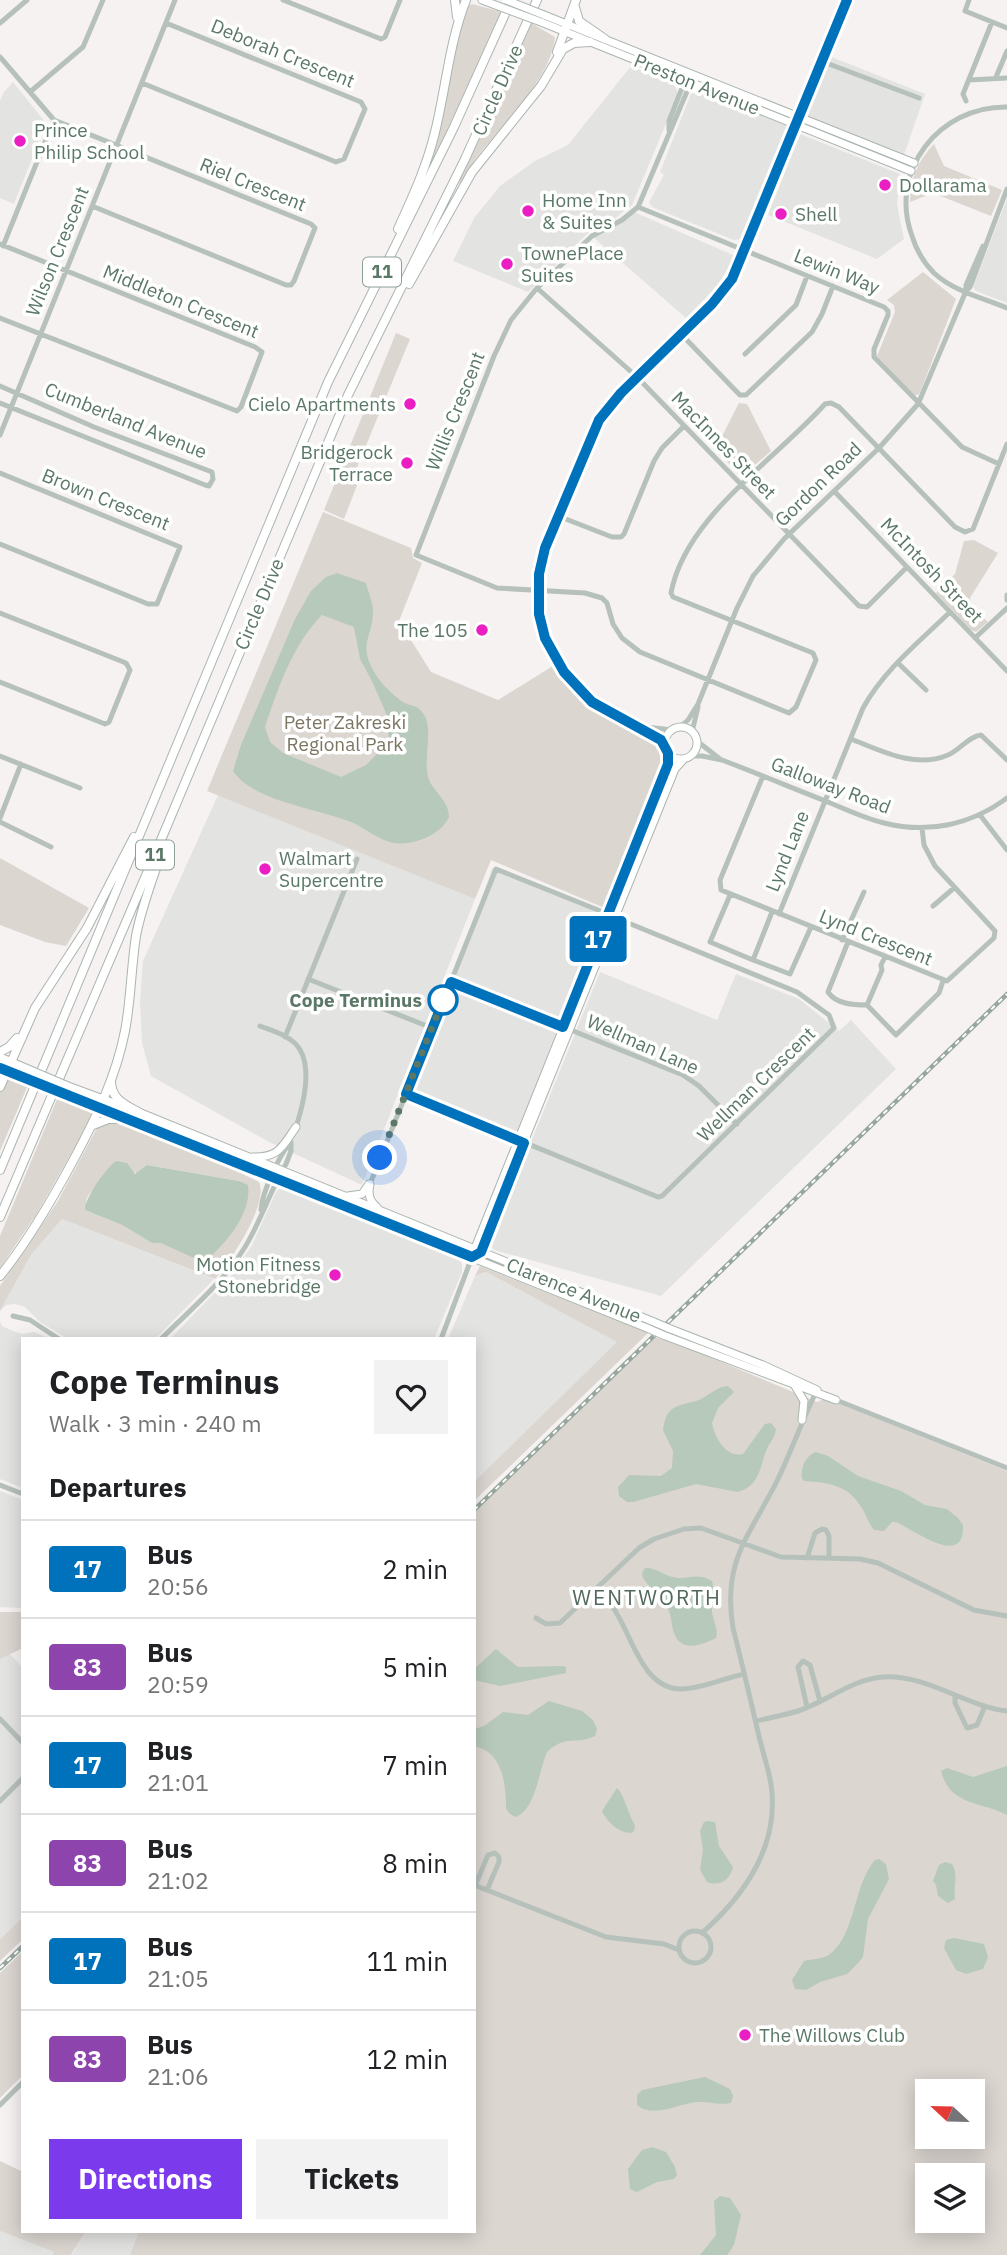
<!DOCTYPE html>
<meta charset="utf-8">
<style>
body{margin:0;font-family:"IBM Plex Sans",sans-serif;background:#f2f2f2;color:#202124;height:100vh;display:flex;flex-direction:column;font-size:26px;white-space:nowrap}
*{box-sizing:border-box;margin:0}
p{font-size:23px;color:#757577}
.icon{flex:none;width:38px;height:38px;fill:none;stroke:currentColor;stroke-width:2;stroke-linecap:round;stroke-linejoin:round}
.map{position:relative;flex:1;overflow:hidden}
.side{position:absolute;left:21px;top:1337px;width:455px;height:896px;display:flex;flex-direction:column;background:#fff;border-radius:0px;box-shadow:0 4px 18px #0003}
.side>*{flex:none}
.badge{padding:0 14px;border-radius:5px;font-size:24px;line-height:46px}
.needle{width:46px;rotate:292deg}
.controls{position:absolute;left:915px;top:2079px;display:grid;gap:14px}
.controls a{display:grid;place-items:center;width:70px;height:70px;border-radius:0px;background:#fff;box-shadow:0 4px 18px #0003;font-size:35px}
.you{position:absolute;width:35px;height:35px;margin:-18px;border:5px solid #fff;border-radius:50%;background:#1a73e8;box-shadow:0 0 0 10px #1a73e833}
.map>.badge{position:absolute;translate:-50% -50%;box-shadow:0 0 0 4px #fff}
h2{padding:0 28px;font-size:26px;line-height:63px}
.round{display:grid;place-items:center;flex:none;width:74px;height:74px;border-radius:0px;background:#f2f2f2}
.head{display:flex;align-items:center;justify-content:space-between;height:119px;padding:0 28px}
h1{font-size:33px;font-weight:700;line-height:52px}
.primary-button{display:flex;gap:14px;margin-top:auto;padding:14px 28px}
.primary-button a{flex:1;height:80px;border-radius:0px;background:#7c3aed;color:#fff;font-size:28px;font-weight:700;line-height:80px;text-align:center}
.primary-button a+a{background:#f2f2f2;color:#202124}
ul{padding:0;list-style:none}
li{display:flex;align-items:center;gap:21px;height:98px;padding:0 28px;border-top:2px solid #e0e0e0}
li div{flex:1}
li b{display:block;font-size:26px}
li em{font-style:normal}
li .badge{min-width:77px;font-weight:700;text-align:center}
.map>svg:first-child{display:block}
</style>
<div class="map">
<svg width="1007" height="2255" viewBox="0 0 1007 2255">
<rect width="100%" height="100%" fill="#f6f2f2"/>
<path fill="#e3e3e1" d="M829 56 925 94 904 155 807 116Z
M631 66 675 85 678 95 632 205 614 219 591 230 528 292 453 261 474 218 500 186 535 161 568 145Z
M13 82 46 123 14 204 0 198V101L4 92Z
M697 91 785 123 788 131 742 239 734 240 652 207 649 202 664 175 660 172 691 94Z
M800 134 900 174 897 205 904 239 877 259 768 215Z
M1007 199V303L976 291 973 287Z
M634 212 735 256 718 285 686 318 592 236Z
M218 795 475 899 362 1185 269 1142 151 1076 142 1043 140 1002 143 961Z
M492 868 608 914 517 1140 406 1094 471 932Z
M600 972 717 1020 736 974 799 999 839 1031 851 1020 896 1069 661 1296 494 1250 490 1243Z
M282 1187 347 1210 448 1251 458 1258 462 1264V1272L434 1339H170L231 1276 252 1245 276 1192Z
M62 1219 214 1279 155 1339H68L40 1322 25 1307 15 1304 6 1305 0 1311 31 1255Z
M486 1272 618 1342 474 1482V1339H448L475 1276Z
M0 1322 2 1326 13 1331 23 1334 34 1332 51 1339H23V1488L0 1479Z
M0 1491 23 1500V1608L0 1607Z
M0 1623 8 1652 23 1668V1917L0 1939Z
M0 2231 54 2252 62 2255H0Z
M86 2231H139L130 2255H72Z"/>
<path fill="#dbd6d0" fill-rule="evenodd" d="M472 4 502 12 424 180 442 122 455 42 468 6Z
M531 23 555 37C551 80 499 127 474 161 469 169 464 177 459 185L461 175Z
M934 144 944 166 1002 190 991 216 933 193 910 202C910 180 918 160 934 144Z
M923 272 956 299 921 390 919 394 914 396 877 356 895 312 894 305 887 300Z
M396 333 410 339 355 472 361 475 344 519 324 510Z
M739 403 747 404 771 451 742 476 715 450Z
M323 512 411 548 413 558 422 563 399 621 431 672 498 700 553 666 573 693 585 703 662 744 668 764 665 773 607 909 491 860 475 899 207 791Z
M974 540 998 553 970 598 971 605 988 622 976 632 971 630 936 593 955 574 964 541Z
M0 858 89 908 66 946 45 942 0 925Z
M7 1078 28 1085 0 1151V1092Z
M58 1097 94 1112V1114L36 1215 0 1268V1236Z
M105 1122H116L208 1157 259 1182C269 1204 230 1262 215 1279L62 1219 31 1255 0 1311V1286L58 1201 98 1126ZM147 1165 239 1181 161 1243H152L122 1225 85 1210C86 1208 86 1200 87 1198 95 1182 124 1171 138 1173Z
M480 1266 648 1333 474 1501V1482L617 1342 486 1272 475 1276Z
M655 1337 680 1346 681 1345 817 1402 824 1399 835 1402 1007 1471V2255H130L139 2231H474V1512ZM928 2091H973V2137H928ZM928 2175H973V2221H928Z
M0 1612H23V1648L0 1659Z
M23 1917V1939L0 1961V1939Z
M23 1951V2075L0 2098V1973Z
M0 2161 23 2172V2231H86L71 2255H53L54 2252 0 2231Z"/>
<path fill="#b7c9bb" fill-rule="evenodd" d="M337 573 366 583C368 592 374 604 373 614 372 636 360 643 371 666 378 681 390 693 403 702 407 705 414 705 418 708 438 723 421 757 429 780 435 793 449 801 449 817 441 835 413 846 394 843 377 840 366 828 351 822 317 808 254 802 233 771L241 745 295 619 311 591 326 577ZM322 615 354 627 360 659 372 681 389 720 388 743 366 765 341 777 283 753 270 742 265 727C278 688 293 644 322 615Z
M116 1161 127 1163 135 1174 147 1165 239 1181 248 1185C252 1212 227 1243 207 1259H196L161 1243H152L122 1225 85 1210C84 1199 106 1168 116 1161Z
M728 1386 734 1392 718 1408 712 1423C715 1438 726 1458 743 1454L765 1424 771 1423 776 1429C775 1438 769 1443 766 1451 759 1469 760 1485 738 1492L696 1484 633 1502H627L619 1496 618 1487 629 1475 661 1476 672 1468 673 1451 663 1430C667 1399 684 1408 703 1398 712 1393 717 1387 728 1386Z
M816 1452 828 1456 858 1476 901 1491 925 1505 947 1509 958 1518 963 1525C965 1569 914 1530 896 1522H892L884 1531 874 1530C869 1524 867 1517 863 1510 849 1485 831 1483 804 1481L802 1479C800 1468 806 1455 816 1452Z
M645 1568C656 1567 663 1575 673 1577 688 1581 695 1571 712 1581 715 1591 711 1599 712 1610 712 1620 719 1628 716 1638 702 1645 681 1653 674 1633 671 1625 672 1615 667 1607 661 1595 650 1589 643 1578L642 1573Z
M496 1649 518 1667 562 1666 566 1667V1673L500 1686 474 1680V1669Z
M549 1701 582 1711 593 1720 597 1729 595 1736C575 1746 568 1733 547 1752 539 1769 536 1811 515 1817L509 1813 506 1808C506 1784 503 1752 474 1746V1729L484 1726 503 1712 528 1715Z
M1007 1766V1815C980 1801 950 1806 941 1771L947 1768 973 1777Z
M617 1788C624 1794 628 1814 635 1825L634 1831 631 1833C619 1833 607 1822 602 1811Z
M708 1821 715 1822 719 1846 733 1867C730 1880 720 1887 707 1882L700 1870 703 1850 700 1831 704 1822Z
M879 1859 886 1864 889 1879 868 1919 863 1957 859 1962 847 1974 820 1982 806 1990 795 1989 792 1980 804 1961C812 1959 824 1959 830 1954 856 1934 853 1885 875 1860Z
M945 1862 952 1864C959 1876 953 1886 955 1899L948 1903 938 1896 936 1885 933 1881 939 1865Z
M954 1938 984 1944 988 1957 983 1969 966 1974 956 1970 944 1948 946 1940Z
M705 2077 730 2089 733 2096 731 2103C720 2105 709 2102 698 2102 679 2103 654 2119 637 2105V2095L642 2090Z
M652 2147 666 2152 675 2167 677 2175 674 2179 657 2182 637 2192 630 2189 628 2169 642 2150Z
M720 2196 730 2198 741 2215 734 2245 727 2255H700L716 2235 714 2201Z"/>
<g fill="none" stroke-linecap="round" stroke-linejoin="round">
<defs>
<path id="major" d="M482 0 498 6
M544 15 914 163
M541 22 911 171
M665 743a16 16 0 1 1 32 0a16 16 0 1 1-32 0Z
M0 1057 28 1069
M0 1069 24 1078
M68 1086 125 1107
M65 1094 647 1328
M136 1111 654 1322
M252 1157C279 1158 282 1147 296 1127
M370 1184C368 1194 369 1201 377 1207
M348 1196 362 1194 369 1184
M473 1253 665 774 668 753
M479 1253 675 769 684 759
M668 1328 763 1365 817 1390
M663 1335 836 1400
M795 1386 804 1401 802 1420"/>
<path id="highway" d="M455 0 457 17
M575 7 579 21 605 39
M557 52 576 0
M398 229C412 198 427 166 435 132 446 88 449 43 466 0
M409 284 472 172 541 86 563 49 574 43 590 42
M0 1052 9 1047 17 1038
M111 1081C111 1100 126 1105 140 1113
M0 1087 35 1008 87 928 134 837
M93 1125 108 1119H123
M0 1170 328 382 454 127 510 3
M0 1217 153 859 348 395 465 159 537 0
M0 1276C29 1240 52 1200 74 1159 96 1118 116 1077 125 1031 131 1000 131 968 136 936 141 910 150 885 159 860"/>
</defs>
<use href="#major" stroke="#abb6b0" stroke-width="9"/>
<use href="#highway" stroke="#abb5af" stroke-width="10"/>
<path stroke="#b7c1bb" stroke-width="5" d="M283 0 381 39 385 37 400 0
M969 0 965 11 1007 28
M0 23 27 0
M0 57 54 120 311 224 315 228 294 281 291 285H286L92 206
M821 61 919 98
M690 72 691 82 638 207 622 220 592 236 537 288 511 320 494 356 416 555 497 588 585 593 602 598 607 603 613 624 622 638 640 652 789 713 796 707 816 660 813 653 673 597 671 593C685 517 776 459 825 404L831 403 839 407 955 527 965 532 973 529 1007 444
M996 77 1007 51
M969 80 1007 78
M142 83 336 162 344 159 365 109 361 102 166 23
M30 92 83 47 103 0
M966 101 963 94 992 22
M1007 107C939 106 888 171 912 236 916 249 924 263 934 273 953 291 983 298 1007 308
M669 130V121L686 78
M638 207 884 307 888 311V315L874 349V357L962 447 999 464
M0 244 255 347 262 352 241 407 237 411 0 318
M3 246 54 120
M537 288 637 377 859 606 867 607 907 567
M966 291V285L983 246
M681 334 735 390 740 395H746L812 332 822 314 833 286
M745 354 796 305 807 276
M0 386 94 427 212 472 213 479 209 486 205 485 0 403
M0 435 175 0
M0 473 180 547 157 604H148L0 544
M834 491 1007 671
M558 516 612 537H621L624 534 654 461 662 448 684 426
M1007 595V600
M0 613 126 663 130 670 109 722 105 724 0 682
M975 638 1007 608
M898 663 926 690
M646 727 672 730
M679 728 688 720 698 704 737 608 753 576 784 539 879 448 918 404 966 291 970 287 1007 189
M692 732 698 707
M851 739C882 751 915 769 948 755 960 750 969 736 981 735L1007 760
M697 741 720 759
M665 745C654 729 633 724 616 716 595 706 577 691 563 672 517 605 543 553 570 486 583 454 594 423 617 397 653 356 702 324 732 279L847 0
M0 756 80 788
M691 756H702L722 760C756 773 790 787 823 800 843 808 863 818 884 823 928 834 971 825 1007 798
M763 776 720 880 721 890 947 981 994 938 995 931 935 866 924 845 922 828
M980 815 1007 850
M0 818 21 764
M0 822 51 847
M730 895 710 942 753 960 772 912
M933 906 954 888
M779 914 863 708C884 670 919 642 950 612
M842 940 864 892
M848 942 828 992C836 1004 853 1005 867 1005L882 970 881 965 885 957
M753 960 790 974 811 927
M308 979 432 1028
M451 982 683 1075 699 1086 737 1124
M867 1005 896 1035 939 993 943 981
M260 1026C270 1030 282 1033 291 1040 317 1058 303 1106 295 1130
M285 1037 357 859
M406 1094 658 1197 662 1196 834 1028 829 1015 797 992 616 918
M370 1184 496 869 608 914
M261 1210C262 1192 279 1156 290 1143
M13 1316 30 1320 59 1339
M161 1339C190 1310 224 1282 245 1247 261 1221 270 1191 286 1164L291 1151V1142
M441 1339 472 1257
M836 1400 1007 1468
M0 1485 23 1494
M807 1558 815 1533 822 1529 826 1530 829 1536V1558
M596 1589C604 1597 612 1604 617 1614 633 1640 644 1689 681 1689 702 1689 724 1678 744 1674
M536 1618 546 1624 560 1623 639 1548 654 1539 684 1529 701 1528 781 1557 860 1559 878 1563 974 1610 1007 1616
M955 1695V1703L967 1728 977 1725 985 1706
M807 1707 798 1667 803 1661 810 1665 820 1701
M0 1719 23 1743
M756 1721C770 1718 784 1715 798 1711 826 1702 852 1679 883 1677 926 1674 965 1706 1007 1711
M0 1801 23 1778
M474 1885 606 1937 664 1944 679 1950
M475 1886 488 1855 495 1853 499 1857V1862L487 1890
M679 1947a16 16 0 1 1 32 0a16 16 0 1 1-32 0Z
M702 1933C745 1895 780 1845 771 1784 768 1767 762 1750 758 1732 750 1698 742 1663 733 1628 722 1561 749 1537 777 1481 791 1452 802 1421 816 1392
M0 2105 23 2082"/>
<use href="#major" stroke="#fff" stroke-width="7"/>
<use href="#highway" stroke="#fff" stroke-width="8"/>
<defs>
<path id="rail" d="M474 1510 1007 994
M0 1968 23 1946"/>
</defs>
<use href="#rail" stroke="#97a79e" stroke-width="4.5"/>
<use href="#rail" stroke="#fff" stroke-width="2" stroke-dasharray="5" stroke-linecap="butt"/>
<defs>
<path id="major-bridge" d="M506 0 544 15
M498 6 541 22
M28 1069 68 1086
M24 1078 65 1094
M654 1322 668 1328
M647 1328 663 1335"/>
</defs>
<use href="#major-bridge" stroke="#abb6b0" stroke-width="9" stroke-linecap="butt"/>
<use href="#major-bridge" stroke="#fff" stroke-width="7"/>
</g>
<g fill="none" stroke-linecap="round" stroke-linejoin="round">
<defs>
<path id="line" d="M0 1068 472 1257 481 1252 524 1143 406 1094 451 982 563 1027 668 764V753L661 740 592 702 564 672 545 638 539 614V574L545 548 599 420 621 393 712 304 732 279 847 0"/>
</defs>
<use href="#line" stroke="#fff" stroke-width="16"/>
<use href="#line" stroke="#0072bc" stroke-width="10"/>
<path stroke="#5b7867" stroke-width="7" stroke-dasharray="0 12.6" d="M380 1158 443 1000"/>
</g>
<g fill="#ea1ec2" stroke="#fff" stroke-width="2.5">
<circle cx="20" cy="141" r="7"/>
<circle cx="885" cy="185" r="7"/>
<circle cx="528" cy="211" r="7"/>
<circle cx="781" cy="214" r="7"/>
<circle cx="507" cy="264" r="7"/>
<circle cx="410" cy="404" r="7"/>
<circle cx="407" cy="463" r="7"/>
<circle cx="482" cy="630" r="7"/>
<circle cx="265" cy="869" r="7"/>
<circle cx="335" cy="1275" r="7"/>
<circle cx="745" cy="2035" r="7"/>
</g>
<circle fill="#fff" stroke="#0072bc" stroke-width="3.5" cx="443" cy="1000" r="14"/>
<g text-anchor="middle" stroke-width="7" stroke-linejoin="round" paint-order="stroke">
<g fill="#fff" stroke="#8ca095" stroke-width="2">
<rect x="363" y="257.5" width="38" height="29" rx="5"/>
<rect x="136" y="840.5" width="38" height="29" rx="5"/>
</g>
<g font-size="18" font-weight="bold" fill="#5b7867">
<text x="382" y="278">11</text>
<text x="155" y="861">11</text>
</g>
<g font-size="19" fill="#5b7867" stroke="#fff">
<text transform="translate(283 53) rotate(22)" y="7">Deborah Crescent</text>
<text transform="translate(697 84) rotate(22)" y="7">Preston Avenue</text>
<text transform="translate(497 90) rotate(-66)" y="7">Circle Drive</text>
<text transform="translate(253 184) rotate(22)" y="7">Riel Crescent</text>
<text transform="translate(57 251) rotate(-68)" y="7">Wilson Crescent</text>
<text transform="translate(837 271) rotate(22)" y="7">Lewin Way</text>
<text transform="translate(181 301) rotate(22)" y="7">Middleton Crescent</text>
<text transform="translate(455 411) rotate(-68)" y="7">Willis Crescent</text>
<text transform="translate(126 420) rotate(22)" y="7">Cumberland Avenue</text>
<text transform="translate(724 445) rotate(46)" y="7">MacInnes Street</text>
<text transform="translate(818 484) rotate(-44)" y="7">Gordon Road</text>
<text transform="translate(106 499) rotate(22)" y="7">Brown Crescent</text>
<text transform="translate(932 570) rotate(46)" y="7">McIntosh Street</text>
<text transform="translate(259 604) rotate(-67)" y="7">Circle Drive</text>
<text transform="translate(831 785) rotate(21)" y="7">Galloway Road</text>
<text transform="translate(787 851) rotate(-68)" y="7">Lynd Lane</text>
<text transform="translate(876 937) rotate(22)" y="7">Lynd Crescent</text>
<text transform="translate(643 1044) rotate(24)" y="7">Wellman Lane</text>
<text transform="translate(756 1084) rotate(-44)" y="7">Wellman Crescent</text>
<text transform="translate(574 1290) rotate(22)" y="7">Clarence Avenue</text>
</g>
<g font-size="19" fill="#5b7867" stroke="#fff" text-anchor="start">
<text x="34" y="137">Prince<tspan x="34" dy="22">Philip School</tspan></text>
<text x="899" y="192">Dollarama</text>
<text x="542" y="207">Home Inn<tspan x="542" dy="22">&amp; Suites</tspan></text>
<text x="795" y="221">Shell</text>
<text x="521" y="260">TownePlace<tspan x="521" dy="22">Suites</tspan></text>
<text x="396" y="411" text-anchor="end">Cielo Apartments</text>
<text x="393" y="459" text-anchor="end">Bridgerock<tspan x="393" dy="22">Terrace</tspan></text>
<text x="468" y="637" text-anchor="end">The 105</text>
<text x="279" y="865">Walmart<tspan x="279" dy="22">Supercentre</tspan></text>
<text x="321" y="1271" text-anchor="end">Motion Fitness<tspan x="321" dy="22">Stonebridge</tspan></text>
<text x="759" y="2042">The Willows Club</text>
</g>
<g font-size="19" fill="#7b7562" stroke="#fff">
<text x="345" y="729">Peter Zakreski<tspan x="345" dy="22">Regional Park</tspan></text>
</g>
<g font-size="19" font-weight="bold" fill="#5b7867" stroke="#fff" text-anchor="end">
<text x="422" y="1007">Cope Terminus</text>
</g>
<g font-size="21" letter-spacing="2" fill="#51695b" stroke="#fff">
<text x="647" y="1605">WENTWORTH</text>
</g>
</g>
</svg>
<div class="controls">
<a><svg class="needle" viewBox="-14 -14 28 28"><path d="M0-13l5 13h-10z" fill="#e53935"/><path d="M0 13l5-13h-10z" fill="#757577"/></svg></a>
<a><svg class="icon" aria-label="layers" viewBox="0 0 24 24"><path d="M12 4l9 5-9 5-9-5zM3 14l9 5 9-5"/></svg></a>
</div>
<div class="you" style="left:380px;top:1158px"></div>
<b class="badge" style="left:598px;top:939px;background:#0072bc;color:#fff">17</b>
<section class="side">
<div class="head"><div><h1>Cope Terminus</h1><p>Walk · 3 min · 240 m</p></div><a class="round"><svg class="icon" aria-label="heart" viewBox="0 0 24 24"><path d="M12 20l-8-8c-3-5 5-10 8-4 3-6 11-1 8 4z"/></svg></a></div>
<h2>Departures</h2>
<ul>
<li><span class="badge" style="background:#0072bc;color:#fff">17</span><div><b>Bus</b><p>20:56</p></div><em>2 min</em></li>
<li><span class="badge" style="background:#8e44ad;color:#fff">83</span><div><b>Bus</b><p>20:59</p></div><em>5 min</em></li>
<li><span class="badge" style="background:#0072bc;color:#fff">17</span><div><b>Bus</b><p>21:01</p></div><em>7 min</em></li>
<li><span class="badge" style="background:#8e44ad;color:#fff">83</span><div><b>Bus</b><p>21:02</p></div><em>8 min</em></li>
<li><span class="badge" style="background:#0072bc;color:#fff">17</span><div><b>Bus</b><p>21:05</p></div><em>11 min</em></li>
<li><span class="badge" style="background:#8e44ad;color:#fff">83</span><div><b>Bus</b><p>21:06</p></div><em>12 min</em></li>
</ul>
<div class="primary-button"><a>Directions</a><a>Tickets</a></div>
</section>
</div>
